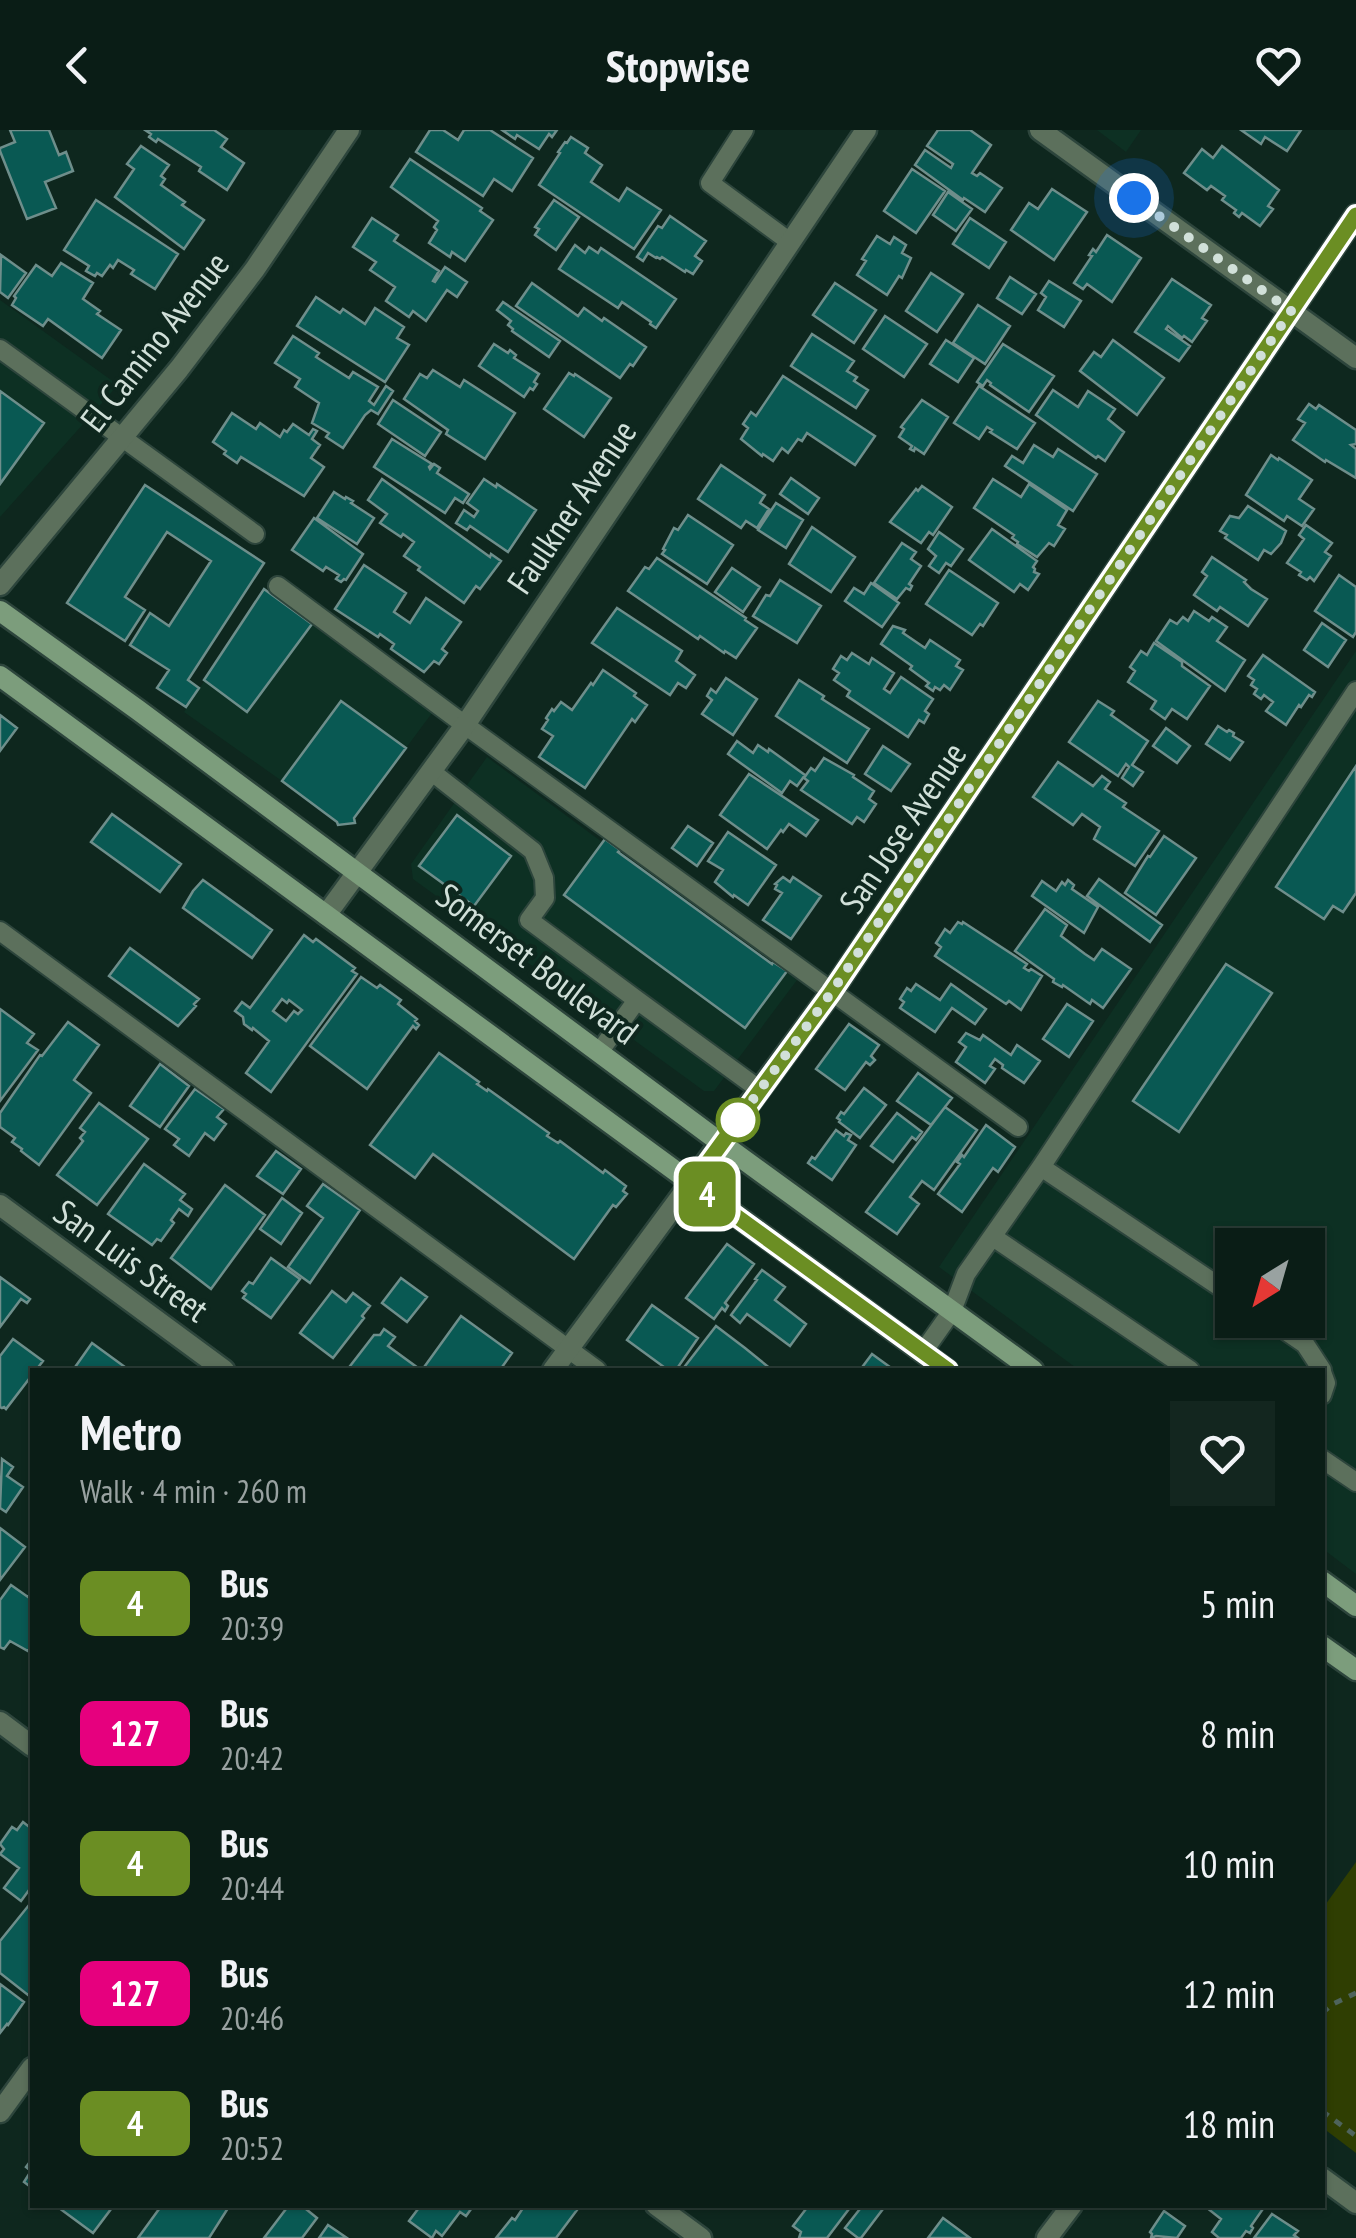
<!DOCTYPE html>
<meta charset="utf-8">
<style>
body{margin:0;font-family:"PT Sans Narrow",sans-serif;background:#13261f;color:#f1f3f6;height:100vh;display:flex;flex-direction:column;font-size:38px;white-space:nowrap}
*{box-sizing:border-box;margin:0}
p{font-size:32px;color:#99a2a1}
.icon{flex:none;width:55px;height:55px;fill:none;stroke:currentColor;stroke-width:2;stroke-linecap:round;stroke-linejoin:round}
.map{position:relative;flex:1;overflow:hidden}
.sheet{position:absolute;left:30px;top:1238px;width:1295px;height:840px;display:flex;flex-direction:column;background:#0a1d16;border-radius:0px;box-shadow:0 2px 8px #0004,0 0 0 2px #2a3b35}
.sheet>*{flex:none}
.badge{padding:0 20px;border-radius:15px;font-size:35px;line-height:65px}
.needle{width:65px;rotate:217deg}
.buttons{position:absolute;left:1215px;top:1098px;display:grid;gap:20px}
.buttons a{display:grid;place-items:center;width:110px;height:110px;border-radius:0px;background:#0a1d16;box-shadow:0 2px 8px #0004,0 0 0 2px #2a3b35;font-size:50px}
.you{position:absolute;width:50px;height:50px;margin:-25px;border:8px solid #fff;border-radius:50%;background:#1a73e8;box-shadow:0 0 0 15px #1a73e833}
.map>.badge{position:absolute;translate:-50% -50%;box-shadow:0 0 0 5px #fff}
.round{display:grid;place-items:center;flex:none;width:105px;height:105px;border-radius:0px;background:#13261f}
.head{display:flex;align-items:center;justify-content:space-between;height:170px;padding:0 50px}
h1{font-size:48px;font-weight:600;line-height:75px}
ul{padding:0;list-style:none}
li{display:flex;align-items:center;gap:30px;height:130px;padding:0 50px}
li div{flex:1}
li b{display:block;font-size:38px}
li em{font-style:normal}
li .badge{min-width:110px;font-weight:700;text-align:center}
header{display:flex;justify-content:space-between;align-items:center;height:130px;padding:0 50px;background:#0a1d16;font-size:45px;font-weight:600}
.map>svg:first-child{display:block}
</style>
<header><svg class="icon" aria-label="back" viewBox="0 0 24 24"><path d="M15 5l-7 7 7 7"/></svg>Stopwise<svg class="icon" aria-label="heart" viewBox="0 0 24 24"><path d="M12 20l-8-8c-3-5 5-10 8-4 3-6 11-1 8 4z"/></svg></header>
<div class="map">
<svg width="1356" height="2108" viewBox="0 0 1356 2108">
<rect width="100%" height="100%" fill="#0e271e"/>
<path fill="#0d3023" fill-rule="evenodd" d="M1097 0H1141L1126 22Z
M0 170 118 255 0 387Z
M264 459 432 583 354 688 355 693 338 695 337 692 282 651 184 582Z
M1356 521V1444L1323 1419 1322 1240H1079L939 1137ZM1232 1115H1308V1190H1232Z
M487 627 602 712 605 709 620 720 619 722 771 834 773 832 797 850 714 961H704L413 749 411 734Z"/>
<path fill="#2f3e02" d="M1356 1732V2023L1323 1998V1778Z"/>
<path fill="#095953" stroke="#6e8e8b" stroke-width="2.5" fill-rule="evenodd" d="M10 0H49L59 25 66 22 73 41 45 52 56 78 27 89 0 21V18L15 12Z
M145 0H214L227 9 221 17 244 33 227 60 199 41 201 37 158 9 156 12 149 7 151 4Z
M430 0H443L458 10 464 0H490L533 28 512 61 494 49 483 66 416 22Z
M502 0H557L552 7 549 4 539 19 517 5 515 9Z
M938 0H970L991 15 972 43 977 46 980 43 1002 58 985 82 964 68 963 70 915 35 925 20 951 38 953 34 927 16Z
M1241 0H1301L1287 21 1265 7 1261 14Z
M571 7 588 18 585 23 602 35 591 52 619 71 627 58 661 80 634 119 539 55 560 23 558 22 565 12 567 13Z
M141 16 169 35 161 46 165 49 161 55 185 72 182 75 204 90 184 119 115 67 134 39 127 34Z
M1222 16 1279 60 1268 76 1273 79 1260 96 1242 83 1239 87 1234 83 1236 80 1222 70 1225 66 1211 56 1207 60 1184 43 1202 19 1213 28Z
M410 29 482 78 480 81 493 90 465 131 452 122 450 127 429 113 437 100 434 97 438 91 391 57Z
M912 39 945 61 916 103 884 81Z
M1052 59 1087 82 1054 130 1011 100 1029 73 1038 79Z
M948 62 972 79 956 101 933 85Z
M96 70 178 124 155 159 131 144 134 140 118 130 113 138 110 135 102 146 97 143 95 146 86 141 89 136 64 120Z
M554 70 579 87 556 120 535 105 539 99 535 97Z
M670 86 706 111 695 126 702 131 693 144 686 140 685 142 662 127 660 129 657 127 656 128 648 123 643 131 637 127 658 96 662 98Z
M372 88 398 105 394 111 439 141 433 151 435 152 445 137 467 152 457 167 447 160 426 191 413 181 409 187 386 171 395 157 370 140 376 132 353 117Z
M970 88 1006 112 989 138 953 114Z
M1107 105 1141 128 1112 172 1087 154 1083 159 1074 153 1092 126 1089 125 1093 119 1096 122Z
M877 106 890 114 894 107 906 115 902 123 911 128 902 148 899 146 887 165 857 145 866 131 862 129Z
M575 115 585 123 589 117 598 123 601 118 676 169 656 198 650 194 651 192 622 172 618 178 559 139Z
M1 125 26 143 8 168 0 162Z
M61 133 93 153 83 169 100 181 97 184 121 200 102 228 48 189 43 196 12 175 16 168 14 166 36 135 52 146Z
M931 143 963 164 937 202 906 181Z
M1010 147 1036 164 1022 184 997 168Z
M1172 149 1211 175 1202 188 1207 191 1192 212 1184 206 1182 208 1168 196 1166 199 1190 216 1179 231 1135 202Z
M1049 151 1081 171 1064 197 1038 180 1046 167 1041 163Z
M532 153 578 186 584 178 602 191 604 188 646 217 633 236 630 234 620 248 516 176Z
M835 153 876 180 854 213 813 185Z
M316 167 340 183 343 179 365 194 375 178 404 197 397 208 409 215 385 252 297 196Z
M503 172 560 211 549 227 512 201 513 199 508 195 511 191 497 180Z
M978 175 1010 196 985 234 953 213Z
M885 186 927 214 904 247 863 219Z
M812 204 854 231 847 241 857 247 854 251 868 260 856 278 791 236Z
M293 206 319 223 316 227 349 248 353 242 378 257 369 271 374 275 386 256 393 261 378 284 371 280 365 285 343 318 326 307 329 303 312 293 319 273 295 257 300 249 275 233Z
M946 210 974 228 958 252 930 234Z
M1113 210 1164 248 1137 285 1080 241 1094 222 1101 227Z
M494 214 508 223 510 220 516 225 514 228 539 244 534 252 537 254 533 260 530 258 524 267 479 236Z
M1003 214 1054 246 1029 282 990 255 991 253 987 250 983 256 977 252Z
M433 240 460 257 464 250 515 283 485 329 446 304 448 300 404 269 420 244 427 248Z
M569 243 574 246 575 244 611 268 584 307 544 279Z
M783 246 875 306 855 335 807 303 802 311 798 309 788 323 782 318 773 331 763 324 762 326 741 309 748 298 743 294 751 282 756 286Z
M979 256 1035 293 1017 319 990 302 992 300 987 297 979 309 954 293Z
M1053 260 1078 277 1088 261 1115 279 1108 289 1124 302 1105 331 1098 326 1096 328 1036 285Z
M0 261 44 293 0 354Z
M393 270 441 302 425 326 378 294Z
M922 270 948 287 924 324 915 318 914 321 910 319 912 316 899 307 904 299 901 297Z
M1309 274 1316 279 1319 275 1356 300V314L1351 315 1356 319V348L1326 330 1325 332 1293 310 1305 293 1298 289Z
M232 283 256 299 260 293 280 307 284 300 287 302 293 294 309 305 313 299 317 301 312 309 320 315 311 328 324 337 304 366 241 327 237 333 224 324 226 321 213 312Z
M392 309 432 334 429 337 430 339 434 334 440 338 437 343 469 364 463 373 455 368 445 383 374 337Z
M1034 315 1053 327 1058 319 1097 344 1073 381 1005 336 1012 326 1023 333Z
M1271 325 1278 330 1279 328 1312 350 1299 369 1314 379 1302 396 1287 386 1284 391 1246 365Z
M721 335 765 365 760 373 769 379 757 398 746 391 741 398 698 369Z
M791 348 819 368 808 384 780 364Z
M382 349 490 427 491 424 501 431 480 459 476 456 464 473 418 440 420 437 404 426 414 412 403 404 401 407 380 393 387 384 368 370Z
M484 349 496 357 497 354 536 380 508 422 470 396 467 400 456 393 464 380 474 387 478 381 467 373Z
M993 349 1021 367 1029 354 1067 380 1058 395 1065 399 1054 416 1049 413 1037 427 1017 414 1018 412 1012 408 1014 405 974 378Z
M145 355 264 433 188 550 199 558 186 577 157 558 169 540 130 515 150 483 169 496 211 431 167 402 125 467 145 480 125 511 67 473Z
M922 356 952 377 933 405 929 402 921 413 890 392 916 359 918 361Z
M334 362 345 369 346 367 353 371 351 373 374 388 357 414 317 388Z
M776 373 803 390 786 418 758 400Z
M1248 376 1286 401 1281 413 1271 424 1264 420 1258 430 1225 408 1227 405 1220 401 1230 386 1239 388Z
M688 385 733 415 707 454 662 424 665 420 663 419 674 398 678 400Z
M314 388 363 424 346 450 344 449 341 452 336 449 339 445 326 437 323 441 292 420Z
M1306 395 1332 413 1325 422 1331 426 1314 451 1310 447 1307 450 1299 445 1301 442 1287 433 1304 409 1299 405Z
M812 397 855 427 831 462 789 434Z
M992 399 1037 431 1033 437 1035 439 1034 442 1039 444 1028 460 1020 454 1014 462 969 430Z
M939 402 963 419 951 436 946 433 939 443 929 436 936 426 928 419Z
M902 413 916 422 911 429 921 436 909 454 912 456 910 460 906 458 897 469 874 453Z
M1212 427 1246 450 1244 452 1251 459 1267 469 1248 496 1220 477 1217 481 1194 465 1207 446 1202 442Z
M657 428 746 488 745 490 757 498 736 528 725 521 724 523 700 506 698 509 628 461 645 437 649 439Z
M364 435 406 463 394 482 410 493 426 468 461 492 442 519 447 523 439 534 434 531 424 542 391 519 394 514 380 504 378 507 335 479Z
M732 438 760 457 743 482 715 462Z
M949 440 998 473 983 496 980 494 972 505 926 474Z
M1339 445 1356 457V502L1353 507 1315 481Z
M780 450 821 476 797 513 753 486 766 465 770 466Z
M871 453 899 473 882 497 845 471 854 458 864 464Z
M264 459 312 494 247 582 204 550Z
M617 478 682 521 676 531 695 545 686 558 678 553 670 565 592 513Z
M1194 481 1209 491 1212 487 1227 497 1217 511 1245 530 1225 561 1156 511 1170 490 1177 494 1183 487 1188 491Z
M1322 493 1346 510 1328 537 1304 520Z
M893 496 905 500 903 503 925 518 930 510 960 530 956 536 963 540 950 560 944 555 940 560 935 557 933 561 926 556 929 553 910 539 912 536 881 514Z
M1154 513 1182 532V536L1210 556 1187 589 1172 579 1165 589 1151 579 1156 571 1128 552 1135 541 1130 537 1141 521 1147 525Z
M852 523 869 534 872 528 894 543 884 559 890 563 901 547 933 569 925 581 929 584 924 593 919 590 908 607 847 566 850 561 834 550 839 543 833 539 841 526 847 530Z
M1263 525 1315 562 1312 567 1309 565 1301 577 1299 575 1286 595 1266 581 1273 572 1264 565 1261 569 1254 564 1257 559 1251 555 1254 550 1248 546Z
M603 540 636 563 634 566 647 575 635 592 632 589 585 658 539 627 553 606 542 599 548 590 546 588 552 579 554 581 561 572 572 580 591 553 593 555Z
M726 548 757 569 733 605 702 584 712 570 707 566 711 559 716 563Z
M799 550 824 566 822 569 869 599 847 633 776 586Z
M341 571 406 618 354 688 355 693 338 695 337 692 282 651Z
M1098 571 1114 581 1111 585 1148 611 1132 635 1143 642 1133 656 1122 648 1129 637 1126 634 1118 646 1069 612Z
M0 585 17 598 0 621Z
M1218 596 1227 602 1229 600 1234 603 1233 606 1243 612 1230 630 1206 614Z
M1166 598 1190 616 1177 633 1153 616Z
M737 611 753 623 758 615 768 622 769 619 805 645 797 656 790 651 782 663 728 624Z
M883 616 910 634 891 661 865 644Z
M824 628 854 645 853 647 874 661 869 669 876 674 864 692 857 687 852 694 801 660 808 651 804 648 811 638 815 641Z
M1058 632 1093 656 1102 646 1110 652 1105 659 1126 673 1123 677 1159 701 1135 736 1094 709 1100 697 1082 684 1073 695 1033 667Z
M1356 636V763L1343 782 1333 776 1324 789 1276 757Z
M749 644 818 690 806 706 789 694 783 702 781 700 767 719 720 685Z
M112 684 181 734 160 762 91 712Z
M457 685 511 726 474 776 419 736Z
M688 696 713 713 697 736 672 718Z
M728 702 776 735 748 775 734 765 733 767 715 752 723 740 708 731Z
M1164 706 1196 728 1156 785 1125 763 1148 726 1150 727Z
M605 709 620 720 618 722 772 834 773 832 787 841 745 898 564 765Z
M783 747 790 752 793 747 821 766 791 809 763 790 782 763 775 759 777 755 775 754Z
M1099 749 1162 795 1150 812 1087 766Z
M203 750 272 800 252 828 183 778 193 761Z
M1068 750 1074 755 1072 759 1098 777 1084 803 1032 766 1042 751 1056 761 1062 752 1065 755Z
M1045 779 1067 795 1061 806 1085 824 1094 830 1102 819 1131 839 1103 878 1092 870 1090 874 1063 855 1062 857 1053 852 1054 849 1015 821Z
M958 792 962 794 963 792 1027 834 1024 838 1029 841 1031 839 1042 846 1021 880 1009 871 1006 874 935 826 941 817 936 813 945 799 950 803Z
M304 805 313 812 316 809 355 838 352 841 357 844 271 962 246 943 269 911 253 898 252 900 244 894 243 887 235 881 242 872 250 878ZM282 869 287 873 289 870 302 880 298 884 294 881 286 891 273 881Z
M130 818 199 869 194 874 196 876 178 896 109 846Z
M1226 834 1272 863 1179 1002 1133 971Z
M361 847 377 858 380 855 401 870 398 874 417 889 415 891 419 895 416 899 413 896 367 959 310 916Z
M916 854 940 870 951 854 986 879 975 894 952 878 935 902 900 878 904 872 900 869 907 858 911 861Z
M1067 874 1093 891 1069 927 1043 909Z
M0 879 34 904 27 913 38 920 0 971Z
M68 892 99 915 74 950 91 963 39 1035 21 1021 22 1019 12 1012 15 1008 0 997V983L40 925 42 926Z
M849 894 879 915 871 926 875 930 870 935 866 932 845 960 816 939Z
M966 903 980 910 983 905 1011 925 1017 915 1040 931 1024 953 1002 938 1003 935 995 929 990 936 995 939 985 953 956 932 966 917 959 912Z
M439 923 479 952 477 954 487 961 488 959 549 1003 547 1006 558 1013 560 1011 603 1043 605 1040 626 1056 623 1061 627 1064 616 1077 613 1075 574 1129 433 1024 415 1048 370 1015Z
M160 934 189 956 160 997 130 976Z
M918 943 952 968 931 995 897 971Z
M864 958 886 975 860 1008 839 992 840 990 837 988 841 982 844 984Z
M195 959 224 979 217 987 226 994 214 1010 205 1003 189 1026 174 1015 179 1009 165 999Z
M99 973 148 1009 97 1075 57 1045 83 1011 80 1008 85 1002 80 998Z
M945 977 977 1000 934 1060 922 1051 910 1067 919 1074 897 1104 866 1082Z
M897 983 922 1002 916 1010 912 1007 893 1032 871 1016Z
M986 995 1015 1017 998 1042 993 1038 962 1082 938 1064 960 1034 957 1032 962 1025 964 1027Z
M836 1000 844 1006 846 1003 851 1005 848 1010 856 1015 832 1050 808 1033 812 1027 815 1029Z
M276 1021 301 1039 283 1064 257 1046Z
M144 1034 185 1064 180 1070 192 1079 188 1086 179 1079 171 1090 174 1093 161 1111 157 1109 152 1115 108 1084Z
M323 1054 360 1080 310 1153 288 1137 323 1088 307 1076Z
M225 1055 265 1085 211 1159 171 1128Z
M282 1068 302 1083 281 1114 260 1099Z
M727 1114 754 1134 725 1173 728 1176 725 1181 722 1178 714 1189 686 1168Z
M271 1128 300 1149 271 1188 243 1168 246 1164 242 1161 249 1152 253 1154Z
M762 1140 785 1157 775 1170 806 1194 790 1216 747 1184 740 1193 731 1185 757 1150 755 1149Z
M0 1147 30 1169 27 1173 21 1169 0 1197Z
M401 1148 427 1167 407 1192 382 1173Z
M332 1161 346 1172 353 1163 370 1176 362 1186 364 1188 333 1228 300 1203Z
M652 1175 698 1208 676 1240H668L627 1210Z
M461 1186 512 1223 500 1240 484 1238 483 1240H422Z
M716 1196 745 1218 772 1240H682Z
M384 1199 395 1207 388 1216 418 1238 417 1240H347L374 1205H380Z
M13 1209 43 1231 36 1240H32V1245L6 1279 4 1277 2 1278 0 1277V1226Z
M92 1213 129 1240H73Z
M872 1224 894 1240H860Z
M2 1329 13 1337 7 1346 23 1357 6 1382 0 1378Z
M0 1398 25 1417 0 1450Z
M11 1455 28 1467 32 1460V1515L28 1521 10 1511 4 1519 0 1517V1470Z
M23 1692 32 1699V1756L21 1771 4 1758 19 1738 0 1724 4 1719 0 1714 12 1697 17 1700Z
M29 1775 32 1778V1859L28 1865 0 1843V1811Z
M0 1854 24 1872 8 1895 7 1894 0 1903Z
M32 2029V2058L24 2052 31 2041 26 2037Z
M55 2075H107L111 2079 93 2103Z
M162 2075 167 2078 169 2075H230L209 2108H138Z
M289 2075H301L317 2088 302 2108H264Z
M421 2075H474L466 2086 460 2082 442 2106 436 2101 432 2108 409 2091Z
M525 2075H571L577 2080 556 2108H496L512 2088 515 2090Z
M809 2075H808H852L827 2108H799L801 2102 793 2096Z
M863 2075H886L861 2108H858L845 2098Z
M1210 2075H1264L1265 2076 1251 2096 1253 2098 1250 2103 1246 2101 1241 2108H1219L1212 2102 1221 2089 1207 2078Z
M1164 2081 1185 2096 1177 2108 1156 2106 1151 2108 1152 2104 1150 2102Z
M1272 2084 1298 2101 1294 2105 1298 2108H1254Z
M943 2088 970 2108H928Z
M328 2095 347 2108H319Z"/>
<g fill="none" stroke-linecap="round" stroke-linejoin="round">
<defs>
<path id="service" d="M744 0 710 53 790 112
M0 219 255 404
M278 456 465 595 1018 997
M432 642 533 721 544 748 545 768 529 790 637 870 600 921
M0 801 597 1240
M637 870 760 960
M1041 1037 1232 1165
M993 1107 1190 1240
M1270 1190 1305 1214 1322 1240
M923 1222 952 1181 966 1144 1041 1037 1356 561
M1322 1242 1326 1253 1322 1265
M1322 1329 1356 1352"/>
<path id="minor" d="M1040 0 1356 228
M0 455 179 239 255 139 349 0
M326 785 465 595 866 0
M0 1075 224 1240
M553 1240 831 863 1356 85
M0 1592 32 1616
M0 1982 32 1938
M1322 2048 1356 2073
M656 2075 701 2108
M1047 2108 1072 2075"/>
<path id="secondary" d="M0 481 138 580 721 1013 1033 1240
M0 546 947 1240
M1322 1451 1356 1476
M1322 1516 1356 1540"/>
</defs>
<use href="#service" stroke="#2d453c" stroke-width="22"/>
<use href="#minor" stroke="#2d453c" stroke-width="25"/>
<use href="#secondary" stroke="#2d453c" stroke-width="25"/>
<path stroke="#4e635b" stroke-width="5" stroke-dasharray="8 8" stroke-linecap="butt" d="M1322 1883 1333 1874 1356 1863
M1322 1981 1356 2006"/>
<use href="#service" stroke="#5c705c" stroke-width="18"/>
<use href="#minor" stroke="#5c705c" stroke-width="20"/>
<use href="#secondary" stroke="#7c9d7c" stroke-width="20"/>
</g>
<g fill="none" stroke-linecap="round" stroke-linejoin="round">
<defs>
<path id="line" d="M948 1240 692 1054 831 863 1356 85"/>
</defs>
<use href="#line" stroke="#fff" stroke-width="22"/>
<use href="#line" stroke="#6b8e23" stroke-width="15"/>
<path stroke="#d1e0d9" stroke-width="10" stroke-dasharray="0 18" d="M738 990 735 994 831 863 1291 181 1134 68"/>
</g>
<circle fill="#fff" stroke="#6b8e23" stroke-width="5" cx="738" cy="990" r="20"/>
<g text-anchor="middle" stroke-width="8" stroke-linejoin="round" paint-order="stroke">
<g font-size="35" fill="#d1e0d9" stroke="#0e271e">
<text transform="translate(155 212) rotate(-52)" y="12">El Camino Avenue</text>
<text transform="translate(572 377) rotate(-56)" y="12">Faulkner Avenue</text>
<text transform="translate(903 698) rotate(-56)" y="12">San Jose Avenue</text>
<text transform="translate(537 834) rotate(37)" y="12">Somerset Boulevard</text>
<text transform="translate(131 1131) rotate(36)" y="12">San Luis Street</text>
</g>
</g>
</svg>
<div class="buttons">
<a><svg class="needle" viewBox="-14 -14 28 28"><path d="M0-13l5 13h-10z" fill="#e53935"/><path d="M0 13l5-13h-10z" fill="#99a2a1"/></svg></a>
</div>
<div class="you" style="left:1134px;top:68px"></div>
<b class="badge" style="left:707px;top:1064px;background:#6b8e23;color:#fff">4</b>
<section class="sheet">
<div class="head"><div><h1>Metro</h1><p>Walk · 4 min · 260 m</p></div><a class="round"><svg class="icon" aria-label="heart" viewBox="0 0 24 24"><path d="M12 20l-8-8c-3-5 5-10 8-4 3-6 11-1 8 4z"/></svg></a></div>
<ul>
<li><span class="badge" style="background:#6b8e23;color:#fff">4</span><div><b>Bus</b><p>20:39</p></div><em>5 min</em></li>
<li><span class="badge" style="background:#e6007e;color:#fff">127</span><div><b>Bus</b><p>20:42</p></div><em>8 min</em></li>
<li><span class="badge" style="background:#6b8e23;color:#fff">4</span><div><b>Bus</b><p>20:44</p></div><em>10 min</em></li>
<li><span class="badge" style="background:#e6007e;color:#fff">127</span><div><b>Bus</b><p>20:46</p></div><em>12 min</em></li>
<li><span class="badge" style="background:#6b8e23;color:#fff">4</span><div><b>Bus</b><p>20:52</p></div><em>18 min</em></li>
</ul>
</section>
</div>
